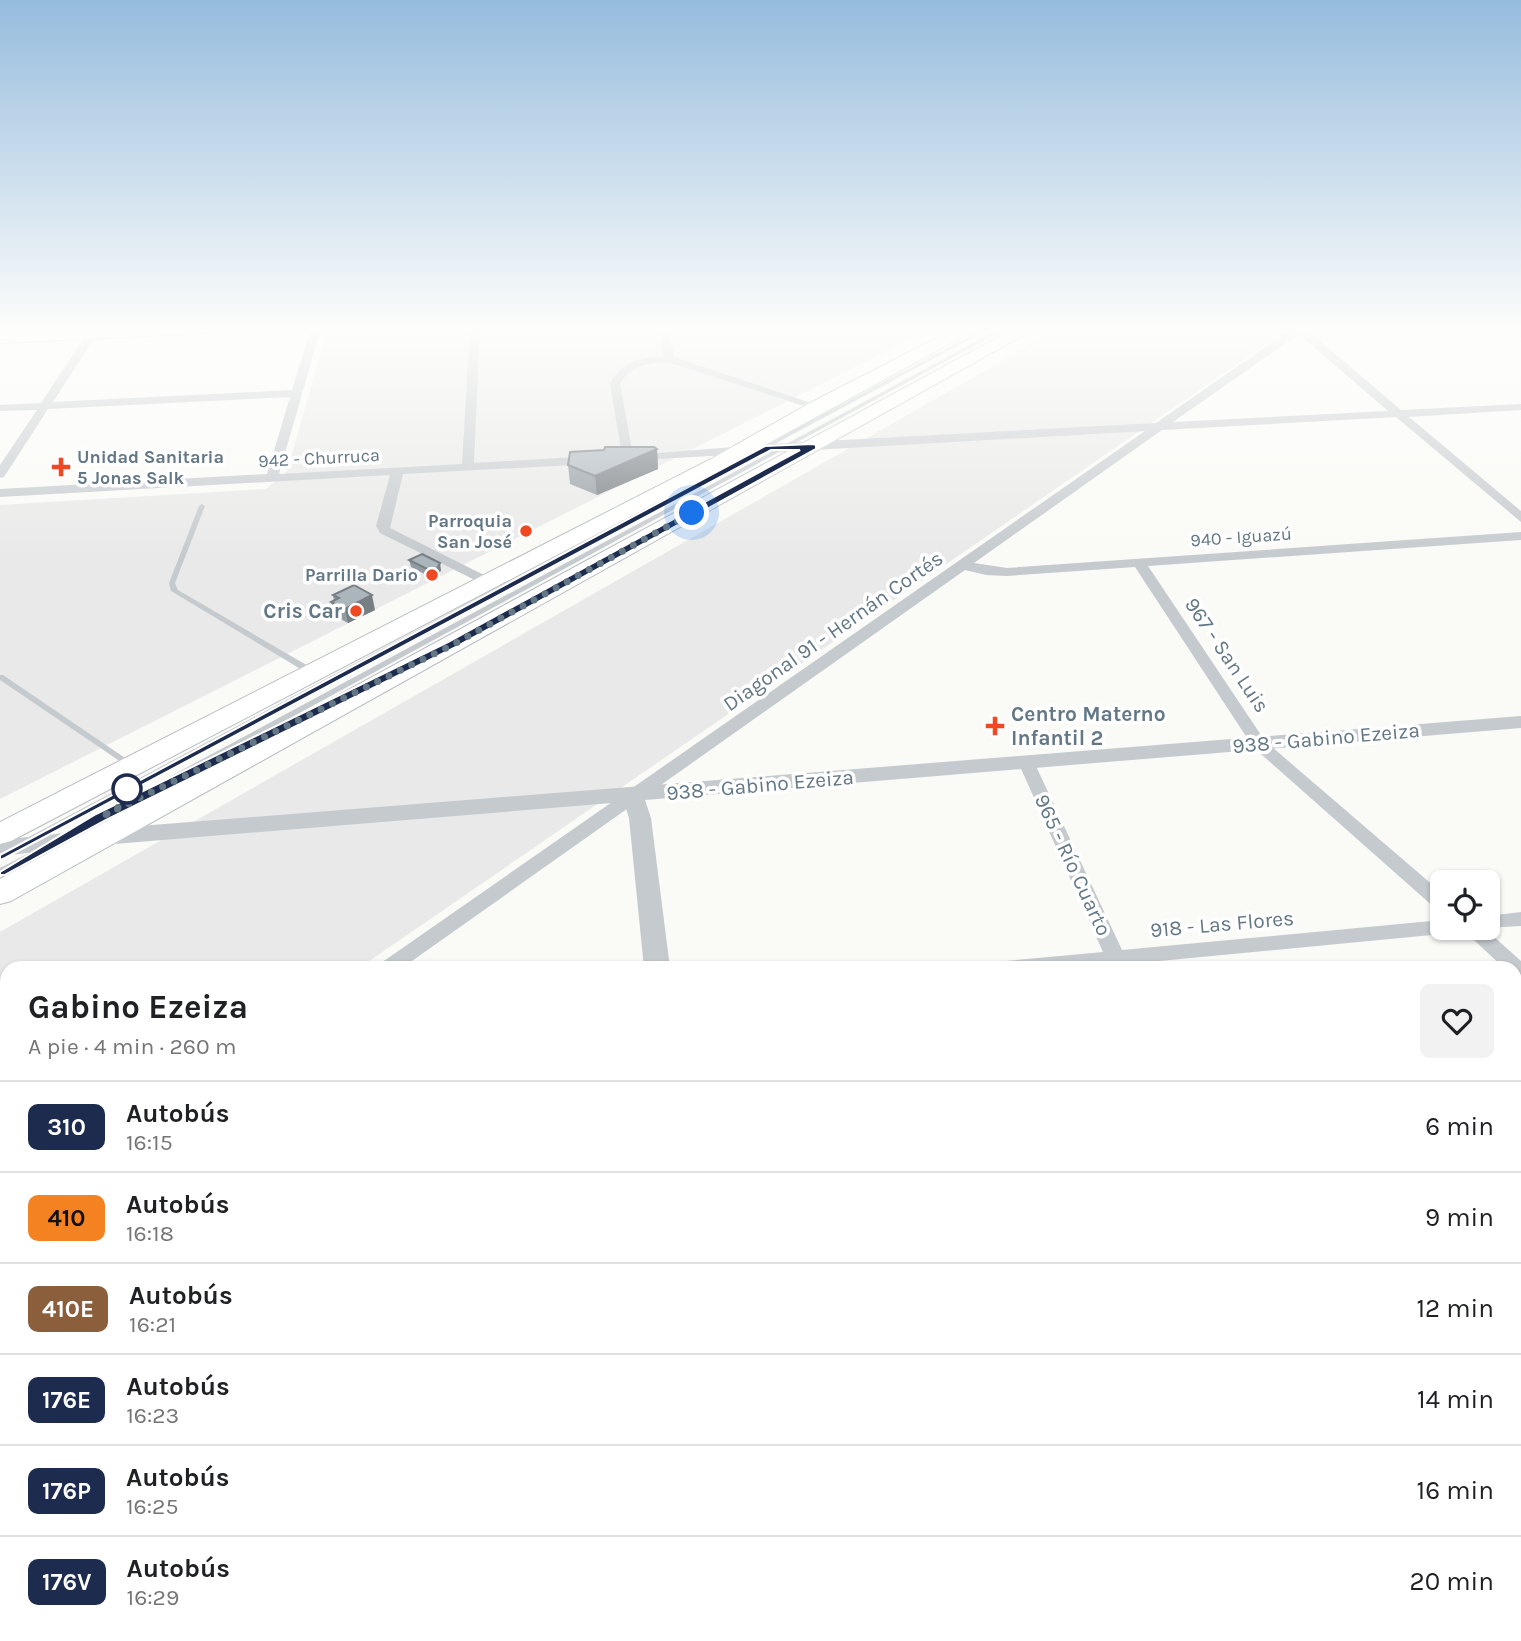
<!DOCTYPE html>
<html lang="es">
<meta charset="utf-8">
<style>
body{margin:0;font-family:Karla,sans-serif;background:#f2f2f2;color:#202124;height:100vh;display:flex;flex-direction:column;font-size:26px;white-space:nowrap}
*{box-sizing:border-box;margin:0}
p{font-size:23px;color:#757577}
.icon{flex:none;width:38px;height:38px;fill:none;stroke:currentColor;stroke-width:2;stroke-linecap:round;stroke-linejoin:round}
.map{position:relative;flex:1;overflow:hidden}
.drawer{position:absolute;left:0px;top:961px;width:1522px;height:681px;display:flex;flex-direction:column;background:#fff;border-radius:21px 21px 0 0;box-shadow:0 2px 5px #0004}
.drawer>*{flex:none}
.badge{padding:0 14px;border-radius:10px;font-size:24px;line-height:46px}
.controls{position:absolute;left:1430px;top:870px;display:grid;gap:14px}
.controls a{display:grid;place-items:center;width:70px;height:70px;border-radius:10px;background:#fff;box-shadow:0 2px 5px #0004;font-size:35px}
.you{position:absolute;width:35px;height:35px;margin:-18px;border:5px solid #fff;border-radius:50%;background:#1a73e8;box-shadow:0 0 0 10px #1a73e833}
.map>.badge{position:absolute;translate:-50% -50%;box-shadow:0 0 0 4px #fff}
.round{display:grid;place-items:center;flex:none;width:74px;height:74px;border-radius:10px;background:#f2f2f2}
.head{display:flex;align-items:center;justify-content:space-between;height:119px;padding:0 28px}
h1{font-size:33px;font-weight:700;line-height:52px}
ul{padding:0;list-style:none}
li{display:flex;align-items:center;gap:21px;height:91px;padding:0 28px;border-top:2px solid #e0e0e0}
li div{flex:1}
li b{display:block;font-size:26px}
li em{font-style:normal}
li .badge{min-width:77px;font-weight:700;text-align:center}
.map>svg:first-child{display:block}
</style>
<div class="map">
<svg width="1521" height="1641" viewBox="0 0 1521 1641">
<rect width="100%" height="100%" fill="#fafaf7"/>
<path fill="#e8e9e8" d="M328 328H932L0 799V505L266 489 287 471Z
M1060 328H1280L1285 331 359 968H7V1077L0 1069V932Z"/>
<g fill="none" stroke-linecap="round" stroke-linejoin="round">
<defs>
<path id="secondary" d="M109 328H215L208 333 0 343V333Z"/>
<path id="primary" d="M956 328H978L725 467 11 841 0 844V822L711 459 810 403Z
M1015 328H1036L11 901 0 904V879Z"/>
</defs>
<use href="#secondary" stroke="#b7bec3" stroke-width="2"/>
<use href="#primary" stroke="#b6bcc0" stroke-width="2"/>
<path fill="#c5cace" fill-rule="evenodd" d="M985 328H991L33 842 30 843 26 840 27 838Z
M1001 328H1007L66 840 63 841 59 838 60 836Z
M202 504 205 506 175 583 178 590 315 670 316 672 315 674H309L171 591 169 583 199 506Z
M0 675H3L134 764 130 767 127 766 0 680Z
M45 845 49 848 48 850 0 875V868Z"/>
<path fill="#c5cace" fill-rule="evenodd" d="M3 328H13L0 341Z
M311 328H321L279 474 462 464 470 328H480L474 463 591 456 597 460 591 464 403 474 390 528 492 579 494 582 487 586 380 533 376 526 390 475 0 497V489L267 474 290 397 48 409 4 477 0 478V465L37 410 0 411V405L41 403 88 332 92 331 97 334 53 402 292 390Z
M659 328H669L674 357 823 407 813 409 668 362C649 363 630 365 620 384L633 455 769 444 1156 423 1293 328H1305L1401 410 1521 404V410L1409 417 1521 511V522L1396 417 1162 430 974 563 1007 568 1521 532V540L1148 566 1265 741 1442 893V909L1435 908 1253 747 1135 567 1007 576 986 575 965 570 402 968H378L381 963 1145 431 623 461 610 384C620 362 641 358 663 356ZM1299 334 1388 411 1173 422Z
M1026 757 1034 762 1122 950 1442 920V928H1451L1449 932 1442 934 1128 964 1127 968H1111L1109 965 996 968 999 963 1006 961 1103 952 1018 762Z
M1521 912V926L1484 928 1521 961V979L1516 978V968H1504L1461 928H1488V916Z
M0 1108 7 1110V1133L0 1131Z
M1521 1184V1204L1516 1205V1185Z
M7 1226V1249L0 1251V1228Z
M343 1634H377L374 1641H340Z
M488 1634H522L525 1641H491Z
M1407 1634H1437L1440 1641H1410Z"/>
<path fill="#c5cace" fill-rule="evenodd" d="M1521 716V728L645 800 651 818 670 968H644L629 818 624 802 102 845 0 856V840L102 829Z
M705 1634H743L744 1641H706Z"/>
<use href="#secondary" fill="#fff" fill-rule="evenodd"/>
<use href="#primary" fill="#fff" fill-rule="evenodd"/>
</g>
<path fill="#939ca2" d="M657 449 658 469 597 495 570 484 568 465Z
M409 560 441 570 436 580 411 567Z
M333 595 375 610 348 623 335 616 331 602 334 601Z"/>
<path fill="#787f84" d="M657 449 658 469 597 495 595 476Z
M440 563 441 570 436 580 435 573Z
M372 595 375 610 348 623 345 609Z"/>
<path fill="#abb5bc" stroke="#787f84" stroke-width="2" d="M605 447H654L657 449 595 476 568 465 570 452 604 450Z
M422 554 440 563 435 573 409 560Z
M354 585 372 595 345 609 331 602 339 598 333 595Z"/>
<linearGradient id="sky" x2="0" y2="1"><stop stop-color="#96bcdd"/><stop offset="0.59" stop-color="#fdfdfb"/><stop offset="1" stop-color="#fdfdfb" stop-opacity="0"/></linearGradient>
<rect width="1521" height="558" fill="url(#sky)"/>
<path fill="#1d2b4f" stroke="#fff" stroke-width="2" d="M813 444 816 445V449L456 647 106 820 5 875H0V872L96 814 448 642 800 450H771L5 858 0 860V855L765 446Z"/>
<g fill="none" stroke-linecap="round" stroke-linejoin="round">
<path stroke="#637785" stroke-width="7" stroke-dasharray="0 12.6" d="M127 789 139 796 101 817 452 645 692 513"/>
</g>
<g fill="#f04821" stroke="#fff" stroke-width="2.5">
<path d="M57.5 456.5h7v7h7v7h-7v7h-7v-7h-7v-7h7z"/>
<circle cx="526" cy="531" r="7"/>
<circle cx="432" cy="575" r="7"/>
<circle cx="356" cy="611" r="7"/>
<path d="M991.5 715.5h7v7h7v7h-7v7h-7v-7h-7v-7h7z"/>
</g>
<circle fill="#fff" stroke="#1d2b4f" stroke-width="3.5" cx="127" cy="789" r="14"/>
<g text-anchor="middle" stroke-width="7" stroke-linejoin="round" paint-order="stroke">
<g font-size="18" font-weight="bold" fill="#637785" stroke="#fff" text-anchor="end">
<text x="77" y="463" text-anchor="start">Unidad Sanitaria<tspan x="77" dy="21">5 Jonas Salk</tspan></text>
<text x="512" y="527">Parroquia<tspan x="512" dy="21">San José</tspan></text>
<text x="418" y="581">Parrilla Dario</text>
</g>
<g font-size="18" fill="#637785" stroke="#fff">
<text transform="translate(319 458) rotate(-3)" y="6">942 - Churruca</text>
<text transform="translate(1241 537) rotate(-4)" y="6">940 - Iguazú</text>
</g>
<g font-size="21" font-weight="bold" fill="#637785" stroke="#fff" text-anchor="end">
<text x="342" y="618">Cris Car</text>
<text x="1011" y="721" text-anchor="start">Centro Materno<tspan x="1011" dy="24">Infantil 2</tspan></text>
</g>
<g font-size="21" fill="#637785" stroke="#fff">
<text transform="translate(833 631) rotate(-35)" y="7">Diagonal 91 - Hernán Cortés</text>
<text transform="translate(1227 655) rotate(56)" y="7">967 - San Luis</text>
<text transform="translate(1326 738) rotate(-5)" y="7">938 - Gabino Ezeiza</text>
<text transform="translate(760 785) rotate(-5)" y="7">938 - Gabino Ezeiza</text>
<text transform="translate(1073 865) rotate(65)" y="7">965 - Río Cuarto</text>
<text transform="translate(1222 924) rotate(-5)" y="7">918 - Las Flores</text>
</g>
</g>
</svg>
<div class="controls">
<a><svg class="icon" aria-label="locate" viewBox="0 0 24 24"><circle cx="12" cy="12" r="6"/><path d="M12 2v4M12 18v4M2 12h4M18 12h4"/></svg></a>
</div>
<div class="you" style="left:692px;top:513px"></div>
<section class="drawer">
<div class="head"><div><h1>Gabino Ezeiza</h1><p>A pie · 4 min · 260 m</p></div><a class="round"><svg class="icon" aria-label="heart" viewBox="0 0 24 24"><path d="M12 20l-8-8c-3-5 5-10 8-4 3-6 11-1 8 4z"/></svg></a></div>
<ul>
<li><span class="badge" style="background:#1d2b4f;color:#fff">310</span><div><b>Autobús</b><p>16:15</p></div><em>6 min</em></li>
<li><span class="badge" style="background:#f58220;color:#111">410</span><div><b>Autobús</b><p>16:18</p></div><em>9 min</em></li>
<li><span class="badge" style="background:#8b5e3c;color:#fff">410E</span><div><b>Autobús</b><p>16:21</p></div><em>12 min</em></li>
<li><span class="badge" style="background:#1d2b4f;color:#fff">176E</span><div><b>Autobús</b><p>16:23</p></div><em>14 min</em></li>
<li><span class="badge" style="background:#1d2b4f;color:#fff">176P</span><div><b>Autobús</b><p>16:25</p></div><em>16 min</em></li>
<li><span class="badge" style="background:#1d2b4f;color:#fff">176V</span><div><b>Autobús</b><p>16:29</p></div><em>20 min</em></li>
</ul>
</section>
</div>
